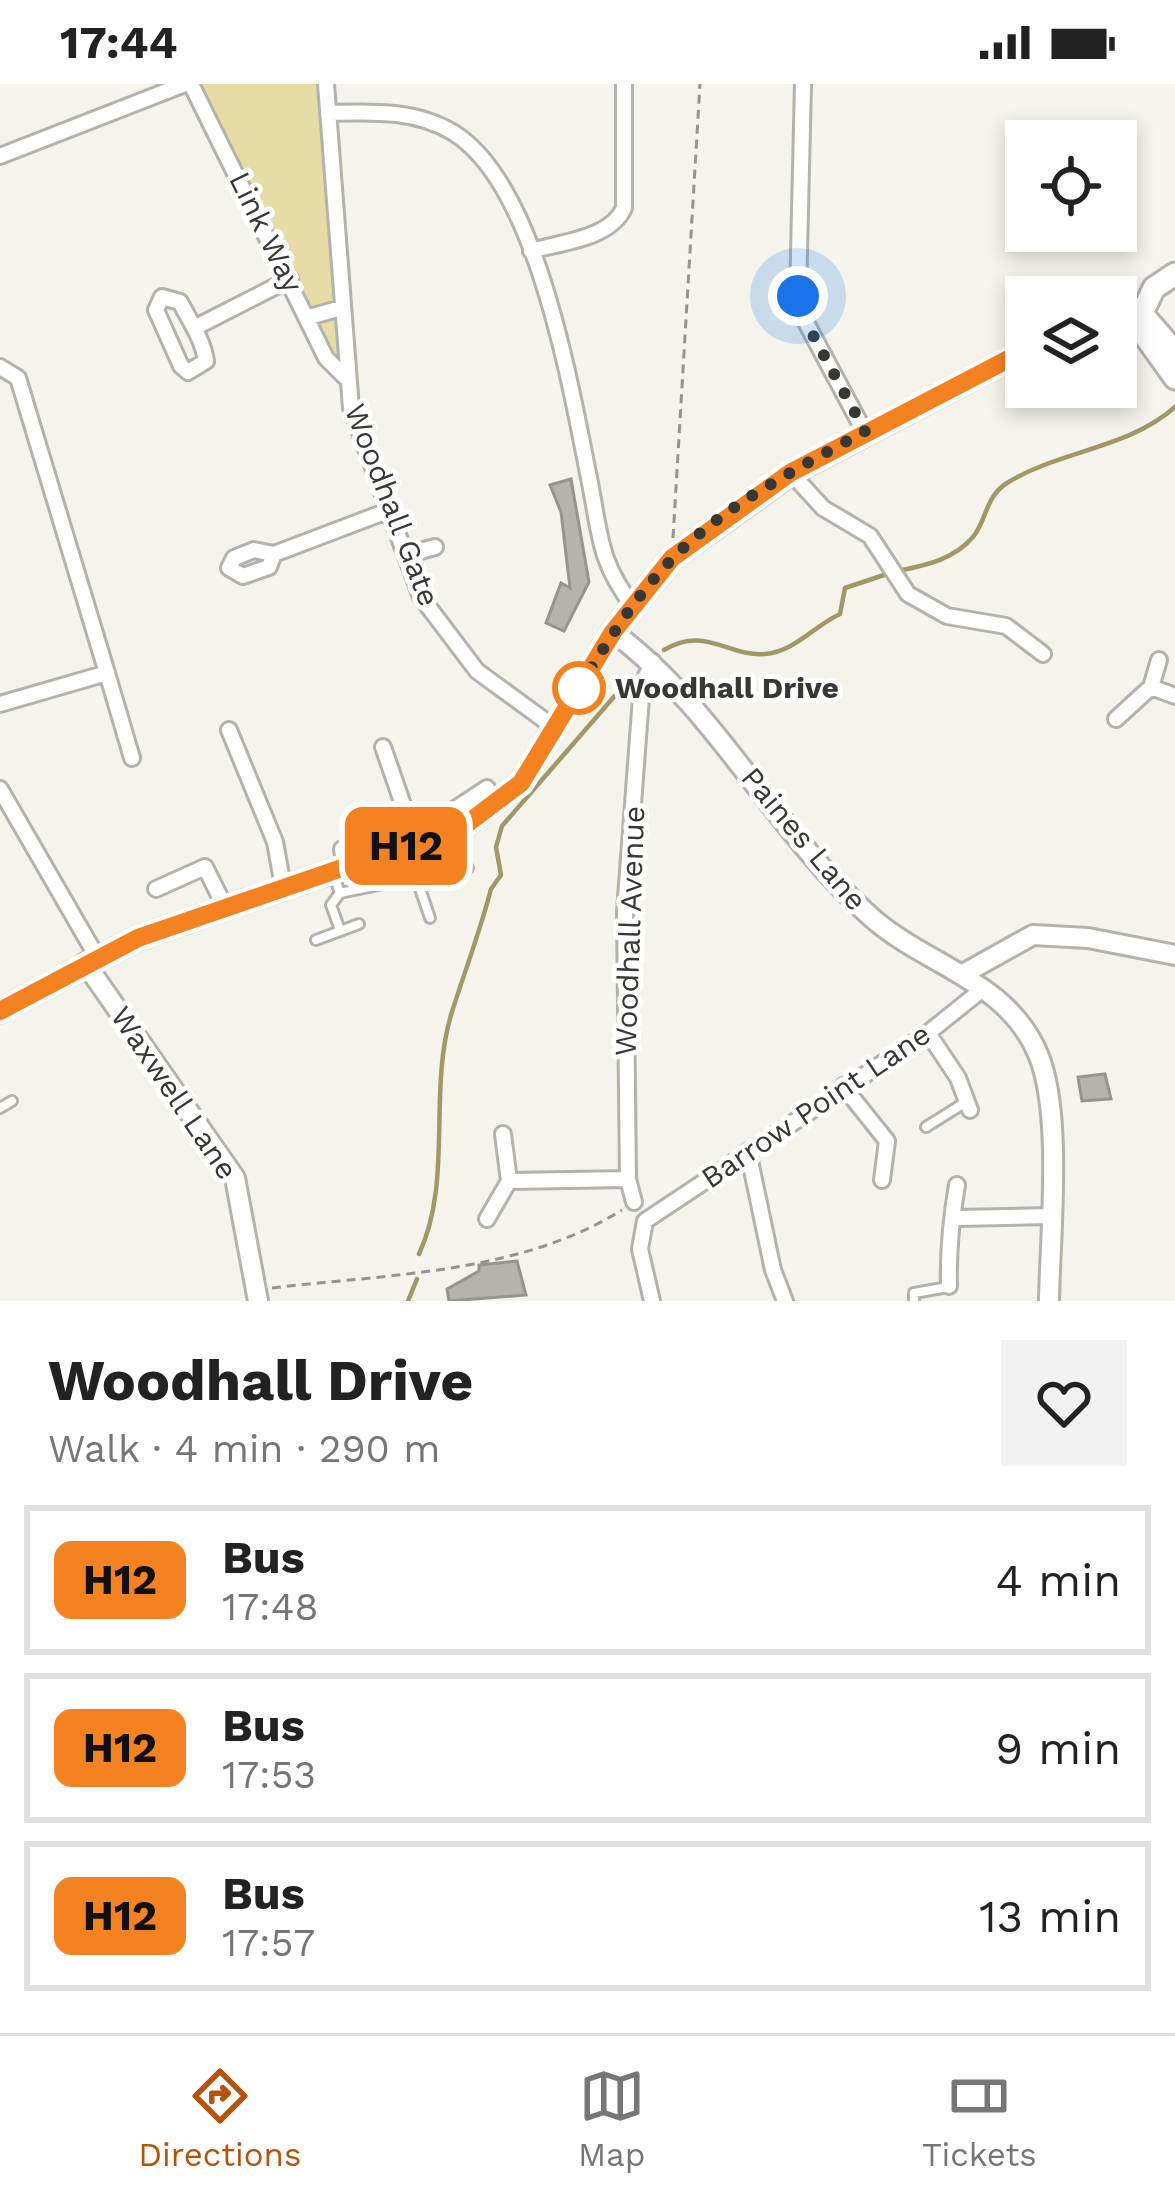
<!DOCTYPE html>
<meta charset="utf-8">
<style>
body{margin:0;font-family:"Work Sans",sans-serif;background:#f2f2f2;color:#222;height:100vh;display:flex;flex-direction:column;font-size:45px;white-space:nowrap}
*{box-sizing:border-box;margin:0}
p{font-size:39px;color:#767676}
.icon{flex:none;width:66px;height:66px;fill:none;stroke:currentColor;stroke-width:2;stroke-linecap:round;stroke-linejoin:round}
.map{position:relative;height:1217px;overflow:hidden}
.sheet{display:flex;flex-direction:column;background:#fff;flex:1}
.sheet>*{flex:none}
.badge{padding:0 24px;border-radius:18px;font-size:42px;line-height:78px}
.tools{position:absolute;left:1005px;top:36px;display:grid;gap:24px}
.tools a{display:grid;place-items:center;width:132px;height:132px;border-radius:0px;background:#fff;box-shadow:0 6px 18px #0003;font-size:60px}
.you{position:absolute;width:60px;height:60px;margin:-30px;border:9px solid #fff;border-radius:50%;background:#1a73e8;box-shadow:0 0 0 18px #1a73e833}
.map>.badge{position:absolute;translate:-50% -50%;box-shadow:0 0 0 6px #fff}
.round{display:grid;place-items:center;flex:none;width:126px;height:126px;border-radius:0px;background:#f2f2f2}
.overview{display:flex;align-items:center;justify-content:space-between;height:204px;padding:0 48px}
h1{font-size:57px;font-weight:700;line-height:90px}
ul{padding:0;list-style:none}
li{display:flex;align-items:center;gap:36px;height:150px;margin:0 24px 18px;padding:0 24px;border:6px solid #e0e0e0;border-radius:0px}
li div{flex:1}
li b{display:block;font-size:45px}
li em{font-style:normal}
li .badge{min-width:132px;font-weight:700;text-align:center}
.status{display:flex;justify-content:space-between;align-items:center;height:84px;padding:0 60px;background:#fff;direction:ltr}
.status svg{height:33px;fill:currentColor}
.menu{display:flex;justify-content:space-around;align-items:center;height:168px;border-top:3px solid #e0e0e0;background:#fff;font-size:33px;color:#767676}
.menu a{display:grid;justify-items:center;gap:6px}
.menu .active{color:#b45309}
.map>svg:first-child{display:block}
</style>
<div class="status"><b>17:44</b><svg viewBox="0 0 49 12"><path d="M0 12V9h3v3zM5 12V6h3v6zM10 12V3h3v9zM15 12V0h3v12zM26 1h20v11H26zM47 4h2v5h-2z"/></svg></div>
<div class="map">
<svg width="1175" height="1217" viewBox="0 0 1175 1217">
<rect width="100%" height="100%" fill="#f5f4ec"/>
<path fill="#e5dca6" d="M191 0H326L345 293 326 274Z"/>
<g fill="none" stroke-linecap="round" stroke-linejoin="round">
<path stroke="#a19867" stroke-width="4.5" d="M898 487C926 481 953 476 973 453 987 436 985 413 1007 399 1060 366 1128 365 1175 323
M664 566C705 541 728 573 765 570 794 568 814 542 840 530L845 504 890 489
M419 1170C453 1097 428 1009 451 931 464 889 480 848 491 805L501 791 496 763 502 742 632 592
M408 1217 417 1195"/>
</g>
<path fill="#b4b3ac" stroke="#95948d" stroke-width="3" d="M571 395 589 498 564 547 546 539 561 499 570 504 561 428 550 401Z
M1105 990 1111 1015 1082 1017 1078 993Z
M517 1177 526 1211 449 1217 447 1205 479 1187V1181Z"/>
<g fill="none" stroke-linecap="round" stroke-linejoin="round">
<defs>
<path id="service" d="M435 786 468 784
M334 792 340 809 432 790 427 757
M416 793 430 834
M340 846 331 821 340 809
M316 856 359 840
M0 1024 12 1017
M926 1043 966 1018
M914 1217V1209L948 1203"/>
<path id="minor" d="M191 0 326 274 345 293
M326 0 351 324 421 513 477 587 555 644
M803 0 798 212 802 231 864 347
M328 29C371 28 415 25 454 49 537 101 570 300 589 394 600 448 598 477 633 522
M0 72 185 0
M531 167C561 158 610 155 624 124V0
M162 213 180 218C190 237 203 256 206 277L188 288 181 282 156 226Z
M306 234 341 224
M194 244 290 195
M0 283 18 294 107 589 0 620
M791 389 823 424 870 452 908 510 947 532 1006 542 1043 570
M274 470 254 466 234 474 229 484 243 492 269 483 274 470 390 426
M406 471 435 463
M107 589 132 674
M1151 603 1175 612
M1116 635 1151 603 1159 576
M229 646 275 758 283 802
M383 663 410 741
M0 705 97 873
M345 783 342 765 452 727 487 704 494 722
M156 805 205 783 224 821
M928 949 958 994 970 1026
M843 1002 887 1057 882 1096
M503 1050 509 1097 628 1095
M748 1067 773 1186 785 1217
M634 1118 628 1095 625 827 642 600 653 578
M957 1134 1050 1132
M487 1135 509 1097
M949 1202C948 1166 951 1136 957 1101
M652 1217 640 1165 645 1137 928 949 984 904"/>
<path id="tertiary" d="M613 548C717 625 774 747 871 833 926 882 1007 896 1038 970 1063 1029 1050 1151 1049 1217
M85 879 235 1094 258 1217
M963 890 1033 851 1088 854 1175 871"/>
<path id="primary" d="M1123 226 1129 233H1140L1154 204 1175 190
M1143 231 1175 268
M1133 235 1175 294
M0 927 138 854 464 742 521 699 613 548 672 474 791 389 1026 266"/>
</defs>
<use href="#service" stroke="#b3b2ab" stroke-width="14"/>
<use href="#minor" stroke="#b3b2ab" stroke-width="20"/>
<use href="#tertiary" stroke="#b3b2ab" stroke-width="24"/>
<use href="#primary" stroke="#b3b2ab" stroke-width="27"/>
<path stroke="#95958f" stroke-width="3" stroke-dasharray="9 6" stroke-linecap="butt" d="M673 454 700 0
M272 1204C389 1190 519 1190 622 1126"/>
<use href="#service" stroke="#fff" stroke-width="8"/>
<use href="#minor" stroke="#fff" stroke-width="14"/>
<use href="#tertiary" stroke="#fff" stroke-width="18"/>
<use href="#primary" stroke="#fff" stroke-width="21"/>
</g>
<g fill="none" stroke-linecap="round" stroke-linejoin="round">
<defs>
<path id="line" d="M0 927 138 854 464 742 521 699 613 548 672 474 790 389 1026 266"/>
</defs>
<use href="#line" stroke="#fff" stroke-width="27"/>
<use href="#line" stroke="#f58220" stroke-width="18"/>
<path stroke="#373734" stroke-width="12" stroke-dasharray="0 21.6" d="M579 604 574 612C603 565 632 516 671 476 724 421 799 384 865 347L802 231 798 212"/>
</g>
<circle fill="#fff" stroke="#f58220" stroke-width="6" cx="579" cy="604" r="24"/>
<g text-anchor="middle" stroke-width="10" stroke-linejoin="round" paint-order="stroke">
<g font-size="30" fill="#373734" stroke="#fff">
<text transform="translate(266 148) rotate(64)" y="10">Link Way</text>
<text transform="translate(392 421) rotate(69)" y="10">Woodhall Gate</text>
<text transform="translate(804 755) rotate(50)" y="10">Paines Lane</text>
<text transform="translate(630 847) rotate(-88)" y="10">Woodhall Avenue</text>
<text transform="translate(174 1009) rotate(56)" y="10">Waxwell Lane</text>
<text transform="translate(816 1022) rotate(-34)" y="10">Barrow Point Lane</text>
</g>
<g font-size="30" font-weight="bold" fill="#373734" stroke="#fff" text-anchor="start">
<text x="615" y="614">Woodhall Drive</text>
</g>
</g>
</svg>
<div class="tools">
<a><svg class="icon" aria-label="locate" viewBox="0 0 24 24"><circle cx="12" cy="12" r="6"/><path d="M12 2v4M12 18v4M2 12h4M18 12h4"/></svg></a>
<a><svg class="icon" aria-label="layers" viewBox="0 0 24 24"><path d="M12 4l9 5-9 5-9-5zM3 14l9 5 9-5"/></svg></a>
</div>
<div class="you" style="left:798px;top:212px"></div>
<b class="badge" style="left:406px;top:762px;background:#f58220;color:#111">H12</b>
</div>
<section class="sheet">
<div class="overview"><div><h1>Woodhall Drive</h1><p>Walk · 4 min · 290 m</p></div><a class="round"><svg class="icon" aria-label="heart" viewBox="0 0 24 24"><path d="M12 20l-8-8c-3-5 5-10 8-4 3-6 11-1 8 4z"/></svg></a></div>
<ul>
<li><span class="badge" style="background:#f58220;color:#111">H12</span><div><b>Bus</b><p>17:48</p></div><em>4 min</em></li>
<li><span class="badge" style="background:#f58220;color:#111">H12</span><div><b>Bus</b><p>17:53</p></div><em>9 min</em></li>
<li><span class="badge" style="background:#f58220;color:#111">H12</span><div><b>Bus</b><p>17:57</p></div><em>13 min</em></li>
</ul>
</section>
<nav class="menu">
<a class="active"><svg class="icon" aria-label="directions" viewBox="0 0 24 24"><path d="M12 3l9 9-9 9-9-9zM9 14v-3h6M13 9l2 2-2 2"/></svg>Directions</a>
<a><svg class="icon" aria-label="map" viewBox="0 0 24 24"><path d="M3 6l6-2 6 2 6-2v14l-6 2-6-2-6 2zM9 4v14M15 6v14"/></svg>Map</a>
<a><svg class="icon" aria-label="tickets" viewBox="0 0 24 24"><path d="M3 7h18v10H3zM15 7v10"/></svg>Tickets</a>
</nav>
